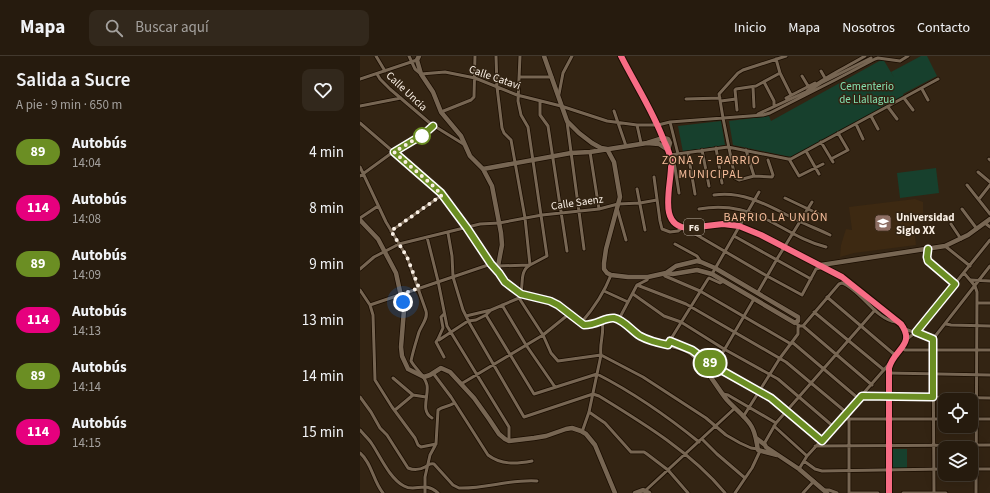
<!DOCTYPE html>
<html lang="es">
<meta charset="utf-8">
<style>
body{margin:0;font-family:"Source Sans 3",sans-serif;background:#32281c;color:#f1f3f6;height:100vh;display:flex;flex-direction:column;font-size:15px;white-space:nowrap}
*{box-sizing:border-box;margin:0}
p{font-size:13px;color:#a4a19e}
.icon{flex:none;width:22px;height:22px;fill:none;stroke:currentColor;stroke-width:2;stroke-linecap:round;stroke-linejoin:round}
.map{position:relative;flex:1;overflow:hidden}
.panel{display:flex;flex-direction:column;background:#261b0e;width:360px}
.panel>*{flex:none}
.badge{padding:0 8px;border-radius:13px;font-size:14px;line-height:26px}
.fabs{position:absolute;left:578px;top:337px;display:grid;gap:8px}
.fabs a{display:grid;place-items:center;width:40px;height:40px;border-radius:8px;background:#261b0e;box-shadow:0 4px 16px #0002,0 0 0 1px #42392e;font-size:20px}
.you{position:absolute;width:20px;height:20px;margin:-10px;border:3px solid #fff;border-radius:50%;background:#1a73e8;box-shadow:0 0 0 6px #1a73e833}
.map>.badge{position:absolute;translate:-50% -50%;box-shadow:0 0 0 2px #fff}
.round{display:grid;place-items:center;flex:none;width:42px;height:42px;border-radius:8px;background:#32281c}
.summary{display:flex;align-items:center;justify-content:space-between;height:68px;padding:0 16px}
h1{font-size:19px;font-weight:600;line-height:30px}
ul{padding:0;list-style:none}
li{display:flex;align-items:center;gap:12px;height:56px;padding:0 16px}
li div{flex:1}
li b{display:block;font-size:15px}
li em{font-style:normal}
li .badge{min-width:44px;font-weight:700;text-align:center}
header{display:flex;align-items:center;gap:24px;box-sizing:border-box;height:56px;padding:0 20px;background:#261b0e;border-bottom:1px solid #42392e}
header strong{font-size:19px}
nav{display:flex;gap:22px;margin-inline-start:auto;font-size:14px}
.search{width:280px;height:36px;background:#32281c;display:flex;align-items:center;gap:10px;box-sizing:border-box;padding:0 14px;border-radius:8px;color:#a4a19e;font-size:15px}
main{display:flex;flex:1;min-height:0}
.map>svg:first-child{display:block}
</style>
<header>
<strong>Mapa</strong>
<div class="search"><svg class="icon" aria-label="search" viewBox="0 0 24 24"><circle cx="10" cy="10" r="6"/><path d="M15 15l6 6"/></svg>Buscar aquí</div>
<nav><a>Inicio</a><a>Mapa</a><a>Nosotros</a><a>Contacto</a></nav>
</header>
<main>
<section class="panel">
<div class="summary"><div><h1>Salida a Sucre</h1><p>A pie · 9 min · 650 m</p></div><a class="round"><svg class="icon" aria-label="heart" viewBox="0 0 24 24"><path d="M12 20l-8-8c-3-5 5-10 8-4 3-6 11-1 8 4z"/></svg></a></div>
<ul>
<li><span class="badge" style="background:#6b8e23;color:#fff">89</span><div><b>Autobús</b><p>14:04</p></div><em>4 min</em></li>
<li><span class="badge" style="background:#e6007e;color:#fff">114</span><div><b>Autobús</b><p>14:08</p></div><em>8 min</em></li>
<li><span class="badge" style="background:#6b8e23;color:#fff">89</span><div><b>Autobús</b><p>14:09</p></div><em>9 min</em></li>
<li><span class="badge" style="background:#e6007e;color:#fff">114</span><div><b>Autobús</b><p>14:13</p></div><em>13 min</em></li>
<li><span class="badge" style="background:#6b8e23;color:#fff">89</span><div><b>Autobús</b><p>14:14</p></div><em>14 min</em></li>
<li><span class="badge" style="background:#e6007e;color:#fff">114</span><div><b>Autobús</b><p>14:15</p></div><em>15 min</em></li>
</ul>
</section>
<div class="map">
<svg width="630" height="437" viewBox="0 0 630 437">
<rect width="100%" height="100%" fill="#332413"/>
<path fill="#3d2912" d="M555 143 563 146V159L553 160 556 189 494 197 480 201 481 189 486 173 492 174 489 151Z"/>
<path fill="#17402d" d="M561 0H567L577 20 543 38 544 40 431 101 373 89 369 65 409 60 411 65 523 3 535 23 531 16Z
M361 65 365 89 323 96 318 70Z
M576 112 579 137 540 142 537 117Z
M533 393H547V412H533Z"/>
<g fill="none" stroke-linecap="round" stroke-linejoin="round">
<defs>
<path id="street" d="M16 0 25 15
M49 0 55 13 61 18 85 16 115 22 157 39 201 50 247 65 277 69H298L310 66 403 59 410 57 475 24 515 3 518 2 540 5 548 0
M160 0 158 45 161 59 168 71 187 200 170 209
M416 3 420 17 431 39
M461 15 465 22
M17 18 20 23 30 33 71 68 105 89
M442 20 448 30
M159 21H192
M0 23 57 4
M404 26 414 45V49
M393 31 394 51
M562 33 568 44
M447 35C464 21 485 12 505 0
M199 38 203 17 212 0
M426 42 455 27
M544 42 553 54
M326 43 360 42
M361 45 376 43
M180 46V59L188 70 207 195
M0 50 41 42
M528 51 537 63
M377 54 375 34 376 33 396 30 420 17
M254 55 266 90
M81 56 111 44 114 41 115 0
M398 58 450 34 461 27 511 2
M511 60 518 73
M207 66 224 193
M310 66 318 98
M0 67 81 137 107 172 131 208 139 217
M496 68 503 83
M277 69 281 87
M461 86 473 106
M356 92 362 127
M342 94 349 130
M386 94 394 120
M446 95 459 118
M230 96 239 153
M328 97 335 138
M310 99 368 91 428 103H431L578 23
M313 99 319 137
M429 103 439 120 463 108
M471 103 488 94 478 77
M629 103 630 104
M408 104 413 119 412 121 394 120 379 124 375 122 363 62 359 38 378 17 383 14 426 0
M0 111 26 166 47 201 66 255C68 263 62 268 59 276 56 286 53 295 51 305 56 314 65 319 67 329 69 340 60 355 72 362
M618 116 630 126
M0 120 33 96 64 78 73 70
M294 121 300 165 302 173 310 176 318 175 322 172
M607 129 630 158
M277 133 285 174
M354 139C385 134 412 152 439 165 449 170 460 174 470 179
M425 142 465 161
M619 143 630 129
M257 152 266 184
M339 153C360 149 382 152 402 161 423 171 442 185 466 191
M602 153 617 173
M0 162 18 150
M625 167 630 171
M591 168 601 183
M329 172 330 175 407 220 442 239 456 213 463 211
M31 175 82 139
M88 177 92 200 93 221 103 254 110 268 164 361 233 338 239 340C283 367 331 396 365 437
M374 180 451 223
M67 181 78 225 87 270 149 371V385
M315 188 337 200 341 206
M585 190 610 210
M568 193 567 201 568 205 595 228
M137 210 169 209
M0 213 14 201 39 188 120 168 139 167 182 159 239 153 258 148 280 147 297 144
M604 217 615 230 617 236 616 437
M303 218 305 220 340 235 431 288
M352 218 399 136
M611 224 630 225
M277 229 326 248 426 306 487 357 489 364V437
M0 234 10 249 13 259 15 324 32 351 55 382 58 389 61 391 76 388
M244 235 268 246
M398 236 417 203 452 146
M273 238 297 255 304 260 321 266 364 293 418 323 474 371
M467 241 535 299
M159 242 183 279 191 297 198 305 241 299 283 321 346 362 366 379 380 387 391 392 398 393
M617 247H630
M10 249 131 208
M142 249 166 289 195 331
M454 256 524 314
M84 258 81 261 83 272 78 283 79 284 108 265 116 264 126 259 131 254 159 242C165 231 158 216 170 209L165 162 151 84 144 77 142 72 137 31 136 0
M126 259 174 338 237 318C274 337 307 360 339 386
M106 260 131 254
M259 263 277 229 287 224 288 221
M221 267C234 252 244 237 251 219
M435 267 440 270H443L512 329
M586 268 591 269 630 270
M443 270 479 228 482 227C500 233 516 264 536 266
M545 273 573 283
M78 283 76 286 84 301
M547 283 556 276 630 184
M310 285 332 294 354 310 411 342 462 385
M309 286 348 223 349 222 360 227 364 225
M432 286 499 343
M542 292 545 294H630
M73 317 91 341 128 399C141 409 156 408 172 405
M529 317 630 319
M349 320 394 243
M33 322 53 339 66 341
M101 328 183 279 209 258
M363 338 368 339 416 367
M502 340 630 342
M0 341 11 356 20 372 27 379 48 412C53 414 60 414 65 411 69 409 69 407 74 408L93 429 99 432C125 433 150 423 177 425
M35 354 53 339
M229 356 245 367 271 396H284L287 398 308 414 328 437
M383 361 420 302 438 278V271L440 270
M481 363H585
M611 363H630
M414 370 447 400
M0 374C4 379 9 383 12 388 20 400 30 423 44 430 56 437 64 424 78 437
M222 376 229 356 241 299C239 287 245 276 242 265
M342 383 357 398 385 422
M404 388 416 367 515 254
M455 390 630 389
M0 397C12 407 13 425 23 437
M444 405 455 413 462 415 585 413
M439 413 447 400 481 363 529 308
M611 413H630
M286 434 375 352
M464 434H469L477 437
M65 437V421L70 399 76 388 78 354C83 350 89 351 94 347
M375 437 392 412 400 395
M443 437 454 425
M491 437H518
M543 437H586
M574 437 573 283 630 210"/>
<path id="secondary" d="M59 0 57 4 61 18 73 36 81 56 101 80 110 100 123 113 132 130 141 177 142 189 138 210 141 221 145 226 161 238 190 245 198 249 224 269C236 269 244 261 253 262 264 263 273 277 283 282 298 289 315 288 329 296 341 303 357 332 367 344 374 352 384 359 390 368 396 376 396 385 398 394L417 399
M184 0 207 65 219 77 232 87 241 92 247 93 254 106 260 141 246 193 244 207V213L247 217 251 219 268 221H288L306 217 313 218 337 214 352 218 435 267 438 265V261L355 212 341 206 337 205 316 210 306 217
M123 113 211 97 230 96 287 87 303 82 308 83 310 87 308 94 299 88 287 87
M0 164 18 183 36 217 44 254 41 291 42 300 48 313 64 321 70 319 81 312 90 316 114 342 129 363 139 378 145 383 149 385 174 382 186 380 206 373 212 372 221 375 226 378 235 389 255 437
M461 209 585 190 608 179 630 163
M396 382 405 389 406 391 439 413 467 437
M275 437 283 434 289 437"/>
<path id="highway" d="M261 0C275 28 293 55 304 85 307 91 310 98 311 105 313 126 295 171 329 172L363 168 379 170 401 179 482 221 541 268C556 289 534 293 529 312V437"/>
</defs>
<use href="#street" stroke="#1a0d01" stroke-width="4.5"/>
<use href="#secondary" stroke="#1a0d01" stroke-width="6"/>
<use href="#highway" stroke="#1a0d01" stroke-width="8"/>
<use href="#street" stroke="#776653" stroke-width="3"/>
<use href="#secondary" stroke="#776653" stroke-width="4.5"/>
<use href="#highway" stroke="#f76c85" stroke-width="6"/>
</g>
<g fill="none" stroke-linecap="round" stroke-linejoin="round">
<defs>
<path id="line" d="M73 70 64 78 34 96 81 137 107 172 131 208 139 217 145 226 161 238 190 245 198 249 224 269C237 269 245 261 254 262 264 264 272 275 280 280 289 285 298 287 308 289L310 285 332 294 354 310 411 342 462 385 502 340 573 341V283L556 276 595 228 568 205 567 201 568 193"/>
</defs>
<use href="#line" stroke="#fff" stroke-width="9"/>
<use href="#line" stroke="#6b8e23" stroke-width="6"/>
<path stroke="#f9efe4" stroke-width="4" stroke-dasharray="0 7.2" d="M43 246 42 238 59 232 47 201 31 175 82 139 71 128 34 96 64 78 62 80"/>
</g>
<defs>
<symbol id="university-square" viewBox="-11 -11 22 22"><rect x="-9" y="-9" width="18" height="18" rx="4" fill="#8d6e63" stroke="#332413"/><path d="M0-5L7-2L0 1L-7-2ZM-4 1L0 2.5L4 1V4Q0 6-4 4Z" fill="#fff"/></symbol>
</defs>
<g fill-rule="evenodd">
<use href="#university-square" x="513" y="157" width="20" height="20"/>
</g>
<circle fill="#fff" stroke="#6b8e23" stroke-width="2" cx="62" cy="80" r="8"/>
<g text-anchor="middle" stroke-width="3" stroke-linejoin="round" paint-order="stroke">
<rect fill="#332413" stroke="#beb2a5" stroke-width="1" x="324" y="163" width="20" height="16" rx="3"/>
<g font-size="10" font-weight="bold" fill="#f9efe4">
<text x="334" y="175">F6</text>
</g>
<g font-size="11" fill="#f9efe4" stroke="#332413">
<text transform="translate(135 21) rotate(19)" y="4">Calle Catavi</text>
<text transform="translate(47 35) rotate(43)" y="4">Calle Uncia</text>
<text transform="translate(217 146) rotate(-8)" y="4">Calle Saenz</text>
</g>
<g font-size="11" fill="#83e0af" stroke="#332413">
<text x="507" y="34">Cementerio<tspan x="507" dy="13">de Llallagua</tspan></text>
</g>
<g font-size="11" font-weight="bold" fill="#f9efe4" stroke="#332413" text-anchor="start">
<text x="536" y="165">Universidad<tspan x="536" dy="13">Siglo XX</tspan></text>
</g>
<g font-size="12" letter-spacing="1" fill="#f6bd9b" stroke="#332413">
<text x="351" y="108">ZONA 7 - BARRIO<tspan x="351" dy="14">MUNICIPAL</tspan></text>
<text x="416" y="165">BARRIO LA UNIÓN</text>
</g>
</g>
</svg>
<div class="fabs">
<a><svg class="icon" aria-label="locate" viewBox="0 0 24 24"><circle cx="12" cy="12" r="6"/><path d="M12 2v4M12 18v4M2 12h4M18 12h4"/></svg></a>
<a><svg class="icon" aria-label="layers" viewBox="0 0 24 24"><path d="M12 4l9 5-9 5-9-5zM3 14l9 5 9-5"/></svg></a>
</div>
<div class="you" style="left:43px;top:246px"></div>
<b class="badge" style="left:350px;top:307px;background:#6b8e23;color:#fff">89</b>
</div>
</main>
